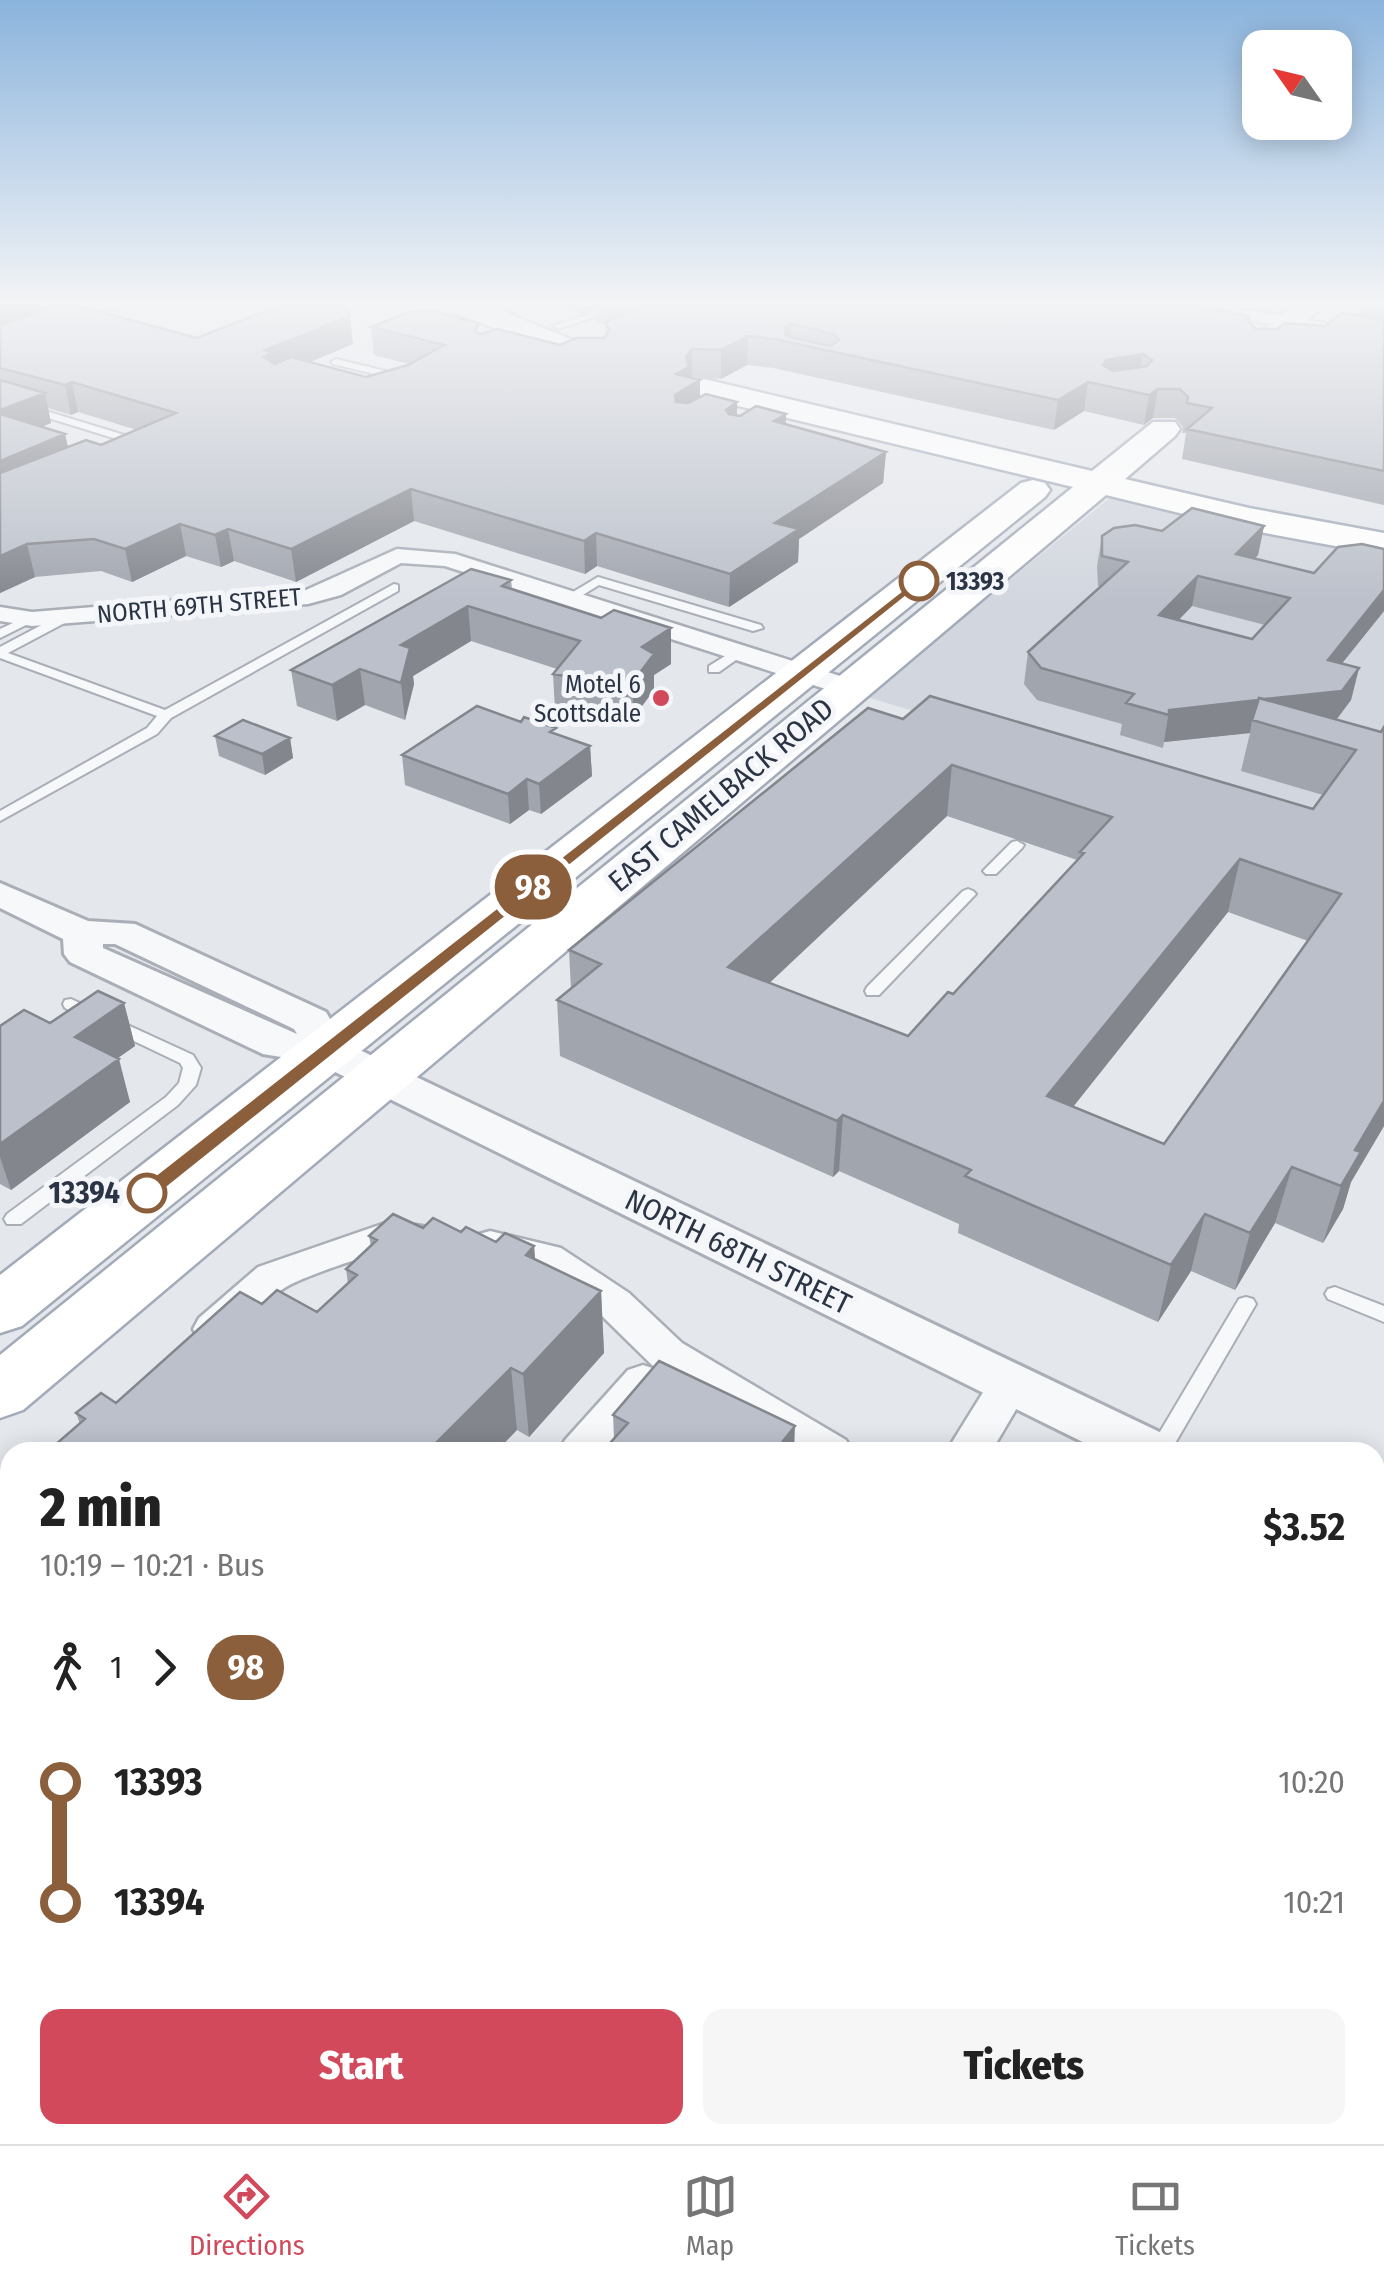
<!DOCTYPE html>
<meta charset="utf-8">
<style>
body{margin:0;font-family:"Fira Sans Condensed",sans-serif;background:#f6f6f6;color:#222;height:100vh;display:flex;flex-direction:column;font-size:38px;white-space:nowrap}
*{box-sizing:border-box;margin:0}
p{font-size:32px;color:#767676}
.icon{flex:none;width:55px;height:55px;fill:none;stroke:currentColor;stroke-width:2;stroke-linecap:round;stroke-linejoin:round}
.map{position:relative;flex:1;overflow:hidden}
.side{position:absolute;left:0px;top:1442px;width:1385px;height:702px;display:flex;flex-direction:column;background:#fff;border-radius:30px 30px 0 0;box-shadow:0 5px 25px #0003}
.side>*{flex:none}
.badge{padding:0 20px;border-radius:32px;font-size:35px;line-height:65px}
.needle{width:65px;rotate:304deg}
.buttons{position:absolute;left:1242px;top:30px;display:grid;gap:20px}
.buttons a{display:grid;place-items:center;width:110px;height:110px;border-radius:20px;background:#fff;box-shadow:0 5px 25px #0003;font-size:50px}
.map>.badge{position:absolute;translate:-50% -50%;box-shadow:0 0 0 5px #fff}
.legs{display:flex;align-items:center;gap:15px;height:110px;padding:0 40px;font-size:32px}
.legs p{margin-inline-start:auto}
.head{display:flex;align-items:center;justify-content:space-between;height:170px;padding:0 40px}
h1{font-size:55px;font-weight:800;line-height:75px}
.button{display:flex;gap:20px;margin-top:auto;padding:20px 40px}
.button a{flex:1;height:115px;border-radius:20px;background:#d1495b;color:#fff;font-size:40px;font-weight:800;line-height:115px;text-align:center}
.button a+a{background:#f6f6f6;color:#222}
ul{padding:0 40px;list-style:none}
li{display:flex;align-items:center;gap:35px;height:120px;font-size:38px}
li i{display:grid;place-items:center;width:15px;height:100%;margin:0 12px;background:currentColor}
li i::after{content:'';width:25px;height:25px;margin:-12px;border:8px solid;border-radius:50%;background:#fff}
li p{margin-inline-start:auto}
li:first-child i{background:linear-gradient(#0000 50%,currentColor 0)}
li:last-child i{background:linear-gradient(currentColor 50%,#0000 0)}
.menu{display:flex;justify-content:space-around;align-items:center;height:140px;border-top:2px solid #e0e0e0;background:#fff;font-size:28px;color:#767676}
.menu a{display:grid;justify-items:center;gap:5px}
.menu .current{color:#d1495b}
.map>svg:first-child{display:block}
</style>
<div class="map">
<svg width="1384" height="2144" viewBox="0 0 1384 2144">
<rect width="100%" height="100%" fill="#e4e7ec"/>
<path fill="#d2d6de" d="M1112 496 1384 549V854L867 697Z"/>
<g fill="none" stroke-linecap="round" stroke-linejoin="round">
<defs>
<path id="service" d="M1208 304H1223L1254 315 1250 318Z
M590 314 597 316 558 329 553 326Z
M336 359 402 375 404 377 399 380 333 364 331 362Z
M0 397 144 441 145 443 136 445 0 403Z
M598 577 761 625 763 628 753 631 599 585 573 601 563 598Z
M394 584 398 585V591L171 718 157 734 0 821V811L147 728 157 716 0 658V647L66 612H74V618L8 653 165 710Z
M28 616 38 619 0 638V629Z
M738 648 743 649V655L719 672H709V666Z
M1017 841 1024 845 1022 848 996 874H986L983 871 1012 842Z
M968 889 973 891 976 894 973 897 879 995H867L865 991 867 987 963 891Z
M71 999 193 1055 201 1068 196 1085 178 1105 21 1224H7L4 1219 7 1214 166 1097 179 1083 183 1068 180 1063 65 1008 63 1004 65 1000Z
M1335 1287 1384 1306V1322L1328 1299 1325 1294 1328 1289Z
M1246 1297 1253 1299 1256 1304 1170 1452H1148L1239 1299Z"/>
<path id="minor" d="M99 304H126L0 353V341Z
M1250 310 1384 334V346L1244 319V311Z
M397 549 455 554 859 682 863 688 859 694H841L445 566 401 563 341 595 308 604 32 626 0 621V607L32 612 306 590Z
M391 1221 428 1227 433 1237 428 1247C414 1251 402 1247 389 1250 365 1256 307 1275 286 1287 256 1304 238 1352 199 1340L193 1329 199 1318 258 1267Z
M490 1231 561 1248 629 1293 682 1343 846 1440 853 1452H796L652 1365 601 1315 535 1269 476 1255 471 1245 476 1235Z
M643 1365 658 1370 664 1381 606 1452H558L565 1440 628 1370Z
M1010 1368 1025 1373 1031 1384 991 1452H946L995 1373Z
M635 2135H696L692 2144H631Z"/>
<path id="tertiary" d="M0 883 88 921 135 924 326 1012 343 1042 1170 1437 1177 1452H1103L317 1063 263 1054 70 962 64 954 63 939 0 908ZM103 944H115L294 1029 297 1034 103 948Z
M1375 1537 1384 1541V1589L1375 1586Z"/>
<path id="primary" d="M445 304H485L602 352 607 358 602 364H582L449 310Z
M1294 304H1325L1271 353H1251L1246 347 1251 341Z
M704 379 1092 471 1153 422H1175L1180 429 1175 436 1125 479 1249 508 1384 533V555L1249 530 1106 495 23 1410 0 1418V1355L1073 487 693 395 689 388 693 381Z
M1033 480 1045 483 1050 490 1045 497 22 1326 0 1333V1275L1021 483Z"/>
</defs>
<use href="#service" stroke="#a9aeb7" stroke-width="4"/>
<use href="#minor" stroke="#a9aeb7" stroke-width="5"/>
<use href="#tertiary" stroke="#a9aeb7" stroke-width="6"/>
<use href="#primary" stroke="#a3abb8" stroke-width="5"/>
<use href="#service" fill="#f7f8fa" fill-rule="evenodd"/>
<use href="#minor" fill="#f7f8fa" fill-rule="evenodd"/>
<use href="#tertiary" fill="#f7f8fa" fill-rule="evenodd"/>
<use href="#primary" fill="#fff" fill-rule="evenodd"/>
</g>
<path fill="#a1a5ae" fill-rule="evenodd" d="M0 304 197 338 353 344 310 362 366 377 409 364 374 355 371 327 480 334 560 345 604 338 606 336 605 324 597 322 596 312 594 310 580 313 562 309V304H1204L1203 307 1248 321 1256 329 1325 326 1357 315 1360 304H1384V505L1182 459 1186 433H1182L1183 427 1175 418H1153L1144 425 1084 411 1054 430 773 368 747 365 721 379 692 377 700 397 737 416 786 424 886 452 883 483 799 539 798 562 729 607 597 566 585 574 414 521 296 582 234 561 221 567 186 556 132 582 101 571 35 577 0 593ZM48 408 71 415 78 412 137 430 101 445 68 447 65 434 41 427 51 423Z
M1264 526 1258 555 1255 558 1314 573 1384 549V611L1342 663 1359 668 1351 700 1336 719 1381 732 1384 727V1126L1351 1182 1343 1209 1323 1243 1275 1223 1235 1290 1191 1271 1158 1322 958 1233 959 1224 839 1171 833 1177 560 1056 557 1000 571 989 569 950 903 719 1313 809 1323 795 1241 771 1250 733 1164 742 1163 748 1120 735 1122 724 1037 700 1024 684 1028 652 1101 587 1098 586 1097 566 1102 536 1162 531ZM1192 606 1265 625 1252 639 1178 620ZM947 816 1077 860 953 994 908 1036 769 983ZM1228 912 1308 941 1164 1144 1073 1107Z
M511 580 512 589 601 618 671 628V664L654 675V690L633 718 628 717 624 722 555 710 553 674 557 669 471 641 413 676 414 684 405 720 365 705 337 721 297 706 291 670Z
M556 734 590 746 592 776 541 814 529 810 510 824 405 785 402 755Z
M215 736 290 738 293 758 265 775 219 756Z
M124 1003 135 1046 117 1058 130 1102 11 1190 0 1184V1026L50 1023Z
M423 1228 461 1232 496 1242 534 1246 535 1259 601 1291 604 1353 529 1437 517 1430 80 1424 76 1413 116 1403 262 1304 317 1312 348 1284 346 1269 371 1246 369 1236Z
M613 1415 794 1447 614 1439Z
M576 2135H618V2144H588Z
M1303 2135H1330L1325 2144Z"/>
<path fill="#83868d" d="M8 304H64L0 338V308Z
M580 304H594V310L580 313Z
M350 316 353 344 276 376 268 386 265 350Z
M791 324 790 343 783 341 784 327Z
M748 336 747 365 721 379V350Z
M692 349V377L700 380V409L675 425 676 374Z
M1143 354 1138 382 1113 387 1103 365 1106 360Z
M72 382 78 412 71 415 65 385Z
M1088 382 1084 411 1054 430 1058 400Z
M1158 389 1153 418 1144 425 1149 395Z
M45 393 51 423 2 443 0 410Z
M737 402V432L726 410Z
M786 414 785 444 774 421Z
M65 434 72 465 0 496V461Z
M886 452 883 483 799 539 798 562 729 607 730 574 775 523Z
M411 489 414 521 296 582 291 549Z
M180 524 186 556 132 582 125 549Z
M1264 526 1258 555 1230 584 1236 554Z
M228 529 234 561 221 567 215 535Z
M596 533 597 566 585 574 584 541Z
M27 544 35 577 0 593V556Z
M1198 576 1192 606 1154 646 1159 615Z
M1384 590V611L1320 691 1328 660Z
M468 606 471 641 413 676 414 684 405 720 401 683V645Z
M671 628V664L654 675V690L633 718V682L642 647Z
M1359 668 1351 700 1334 723 1252 720 1250 733 1164 742 1169 710Z
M360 669 365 705 337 721 332 685Z
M627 680 628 717 624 722 623 685Z
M290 738 293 758 265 775 262 754Z
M590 746 592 776 541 814 539 784Z
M952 765 947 816 728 1022V967Z
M527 779 529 810 510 824 508 794Z
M1240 859 1228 912 1037 1152 1047 1096Z
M124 1003 135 1046 87 1080 75 1037Z
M119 1059 130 1102 11 1190 0 1157V1144Z
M1384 1101V1126L1351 1182 1343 1209 1323 1243 1341 1186 1355 1150Z
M843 1115 839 1171 833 1177 837 1121Z
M1292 1167 1275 1223 1235 1290 1250 1233Z
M1205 1214 1191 1271 1158 1322 1171 1265Z
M534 1246 539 1309 526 1255Z
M601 1291 604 1353 529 1437 523 1374Z
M511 1368 517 1430 496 1452H427Z
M795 1426 794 1452 783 1441Z
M10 1621V1718L0 1734V1633L7 1623Z
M145 2135H213L205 2144H137Z
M517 2135H556L551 2144H518Z
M962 2135H971L966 2144H957Z"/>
<path fill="#bbc0ca" stroke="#83868d" stroke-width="2.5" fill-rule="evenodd" d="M58 304H71L197 338 284 304H344L350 316 265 350 272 352 264 357 275 364 291 357 366 377 408 365 444 345 371 327 409 312 432 311 479 323 475 331 480 334 498 329 560 345 576 338H604L610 330 605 323 635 308 622 304H1202L1201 307 1249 316 1248 321 1256 329H1277L1285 323 1325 326 1342 313 1384 320V471L1187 429 1212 408 1187 403 1188 397 1180 389H1158L1149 395 1088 382 1058 400 774 339 748 336 721 350 692 349 686 357 689 367 676 374 700 380 675 395 676 402 688 403 706 394 737 402 726 410 729 414 740 416 756 406 786 414 774 421 886 452 775 523 799 529 730 574 596 533 584 541 411 489 291 549 228 529 215 535 180 524 125 549 94 539 27 544 0 556V473L86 440 101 445 176 413 72 382 65 385 0 368V326ZM791 324 834 334 839 340 830 346 786 336 784 327ZM1143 354 1152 360 1147 366 1113 371 1103 365 1106 360Z
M0 380 45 393 0 410Z
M0 414 65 434 0 461Z
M1192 508 1264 526 1236 554 1314 573 1338 547 1362 544 1384 549V590L1328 660 1359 668 1342 691 1264 699 1259 698 1258 700 1169 710V715L1126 703 1134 694 1041 668 1028 652 1128 562 1102 556V536L1114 528 1135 525 1162 531ZM1198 576 1290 598 1252 639 1159 615Z
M471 569 511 580 502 586 601 618 614 610 671 628 642 647 654 654 633 682 627 680 623 685 553 674 580 641 468 606 401 645 410 648 401 683 360 669 332 685 291 670Z
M930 696 1313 809 1356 750 1252 720 1259 698 1381 732 1384 727V1101L1355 1150 1361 1152 1341 1186 1292 1167 1250 1233 1205 1214 1171 1265 965 1176 971 1170 843 1115 837 1121 557 1000 601 964 569 950 868 708 903 719ZM952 765 1112 817 1080 852 1084 853 953 994 948 992 908 1036 728 967ZM1240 859 1341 894 1164 1144 1047 1096Z
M477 706 521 722 524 717 556 728 550 732 590 746 539 784 527 779 508 794 402 755Z
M243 720 290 738 262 754 215 736Z
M98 991 124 1003 75 1037 119 1059 0 1144V1026L24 1010 50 1023Z
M393 1214 423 1228 433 1218 461 1232 466 1227 496 1242 505 1233 534 1246 526 1255 601 1291 523 1374 511 1368 427 1452H47L85 1419 76 1413 101 1393 116 1403 240 1292 262 1304 277 1290 317 1312 357 1275 346 1269 377 1240 369 1236Z
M659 1361 795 1426 783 1441 804 1452H602L628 1423 613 1415Z
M10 1499V1621L7 1623 0 1633V1518L1 1517 0 1516V1508Z
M1375 1665 1384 1670V1900L1375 1949Z
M10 2118V2135H145L137 2144H4Z
M271 2135H518L530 2144H470L468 2142 467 2144H264Z
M743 2135H962L957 2144H738Z
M1093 2135H1211L1231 2144H1091Z"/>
<linearGradient id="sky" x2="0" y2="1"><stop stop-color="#8bb4dd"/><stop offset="0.5" stop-color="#f3f4f6"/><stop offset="1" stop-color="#f3f4f6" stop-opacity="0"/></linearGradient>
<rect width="1384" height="605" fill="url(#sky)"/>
<path fill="#8b5e3c" stroke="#fff" stroke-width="2.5" d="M919 577 923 578V583L154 1198H139L136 1193 139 1188Z"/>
<g fill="#fff" stroke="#8b5e3c" stroke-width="5">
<circle cx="919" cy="581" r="18"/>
<circle cx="147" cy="1193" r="18"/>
</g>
<circle fill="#d1495b" stroke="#f4f6f9" stroke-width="4" cx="661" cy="698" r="10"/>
<g text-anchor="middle" stroke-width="10" stroke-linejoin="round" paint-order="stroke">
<g font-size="25" font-weight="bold" fill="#2b3445" stroke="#f4f6f9" text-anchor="start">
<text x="946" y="590">13393</text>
</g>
<g font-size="25" fill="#2b3445" stroke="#f4f6f9">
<text transform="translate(199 605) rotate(-5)" y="9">NORTH 69TH STREET</text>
</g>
<g font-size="25" fill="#2b3445" stroke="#f4f6f9" text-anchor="end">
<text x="641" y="693">Motel 6<tspan x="641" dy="29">Scottsdale</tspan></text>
</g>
<g font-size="30" fill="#2b3445" stroke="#f4f6f9">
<text transform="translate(721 795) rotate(-40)" y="10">EAST CAMELBACK ROAD</text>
<text transform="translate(738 1252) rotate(26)" y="10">NORTH 68TH STREET</text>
</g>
<g font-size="30" font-weight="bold" fill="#2b3445" stroke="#f4f6f9" text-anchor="end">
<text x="120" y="1203">13394</text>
</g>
</g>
</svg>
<div class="buttons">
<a><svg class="needle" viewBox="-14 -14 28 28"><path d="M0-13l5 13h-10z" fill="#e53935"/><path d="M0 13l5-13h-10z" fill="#767676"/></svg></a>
</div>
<b class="badge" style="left:533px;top:887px;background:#8b5e3c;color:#fff">98</b>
<section class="side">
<div class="head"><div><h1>2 min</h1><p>10:19 – 10:21 · Bus</p></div><b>$3.52</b></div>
<div class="legs"><svg class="icon" aria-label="walk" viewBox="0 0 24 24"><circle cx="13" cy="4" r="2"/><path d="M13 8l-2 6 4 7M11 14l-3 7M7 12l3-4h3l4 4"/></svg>1<svg class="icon" aria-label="forward" viewBox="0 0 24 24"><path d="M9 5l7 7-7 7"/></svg><b class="badge" style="background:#8b5e3c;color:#fff">98</b></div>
<ul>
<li><i style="color:#8b5e3c"></i><b>13393</b><p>10:20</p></li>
<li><i style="color:#8b5e3c"></i><b>13394</b><p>10:21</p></li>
</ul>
<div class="button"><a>Start</a><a>Tickets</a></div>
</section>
</div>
<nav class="menu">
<a class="current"><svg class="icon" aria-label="directions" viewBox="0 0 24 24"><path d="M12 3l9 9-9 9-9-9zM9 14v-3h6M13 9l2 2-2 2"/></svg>Directions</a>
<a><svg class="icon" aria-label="map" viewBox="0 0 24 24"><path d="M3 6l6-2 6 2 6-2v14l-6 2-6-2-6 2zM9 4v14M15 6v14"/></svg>Map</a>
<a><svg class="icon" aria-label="tickets" viewBox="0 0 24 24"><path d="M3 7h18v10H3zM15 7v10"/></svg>Tickets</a>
</nav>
